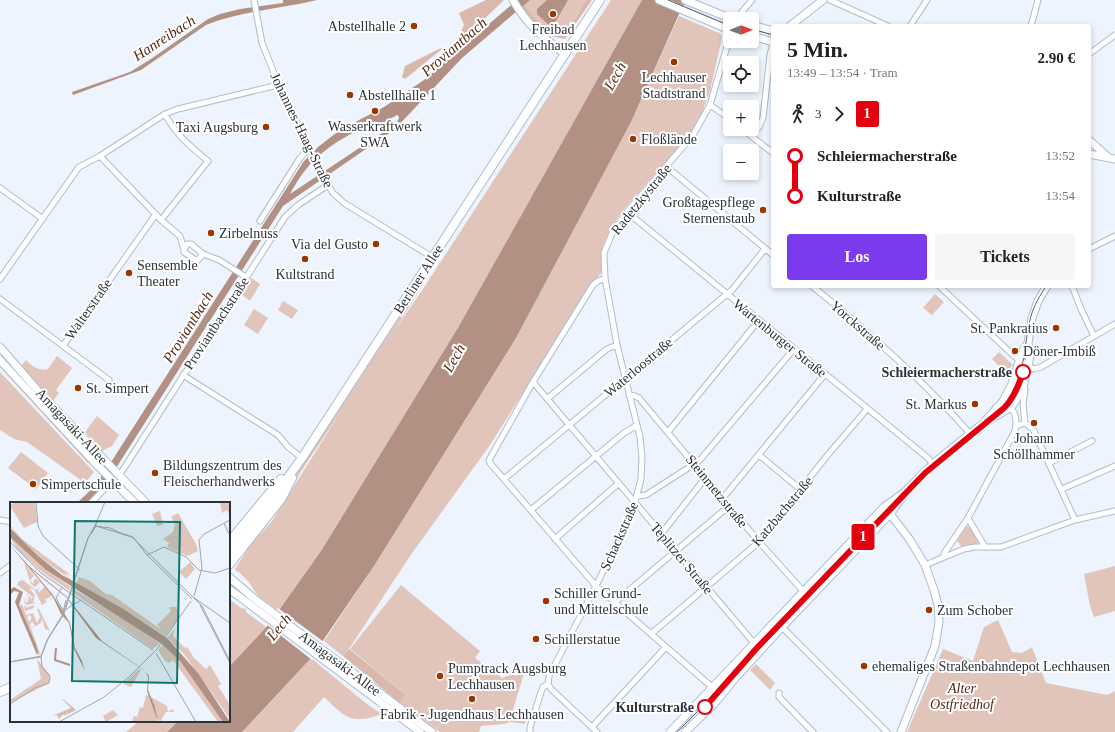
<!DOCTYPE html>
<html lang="de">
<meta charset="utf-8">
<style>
body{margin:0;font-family:Georgia,serif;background:#f6f6f6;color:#222;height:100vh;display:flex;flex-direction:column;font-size:15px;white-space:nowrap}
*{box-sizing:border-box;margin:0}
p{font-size:13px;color:#767676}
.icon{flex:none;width:22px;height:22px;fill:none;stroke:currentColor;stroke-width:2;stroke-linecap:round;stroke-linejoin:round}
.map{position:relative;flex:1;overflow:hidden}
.details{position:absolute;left:771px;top:24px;width:320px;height:264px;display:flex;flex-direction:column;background:#fff;border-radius:4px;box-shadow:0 2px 6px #0003}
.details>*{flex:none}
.badge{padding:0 8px;border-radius:3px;font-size:14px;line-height:26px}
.needle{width:26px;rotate:89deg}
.tools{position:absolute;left:723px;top:12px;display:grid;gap:8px}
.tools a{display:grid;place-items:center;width:36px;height:36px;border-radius:4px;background:#fff;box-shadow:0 2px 6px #0003;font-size:20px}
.map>.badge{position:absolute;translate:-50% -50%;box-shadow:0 0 0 2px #fff}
.legs{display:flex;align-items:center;gap:6px;height:44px;padding:0 16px;font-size:13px}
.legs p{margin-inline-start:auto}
.overview{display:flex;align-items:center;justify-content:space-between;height:68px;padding:0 16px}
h1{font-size:22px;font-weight:700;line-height:30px}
.action{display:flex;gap:8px;margin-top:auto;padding:8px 16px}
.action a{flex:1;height:46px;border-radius:4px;background:#7c3aed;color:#fff;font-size:16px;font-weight:700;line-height:46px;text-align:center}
.action a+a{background:#f6f6f6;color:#222}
ul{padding:0 16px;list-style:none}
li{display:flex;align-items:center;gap:14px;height:40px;font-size:15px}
li i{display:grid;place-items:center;width:6px;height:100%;margin:0 5px;background:currentColor}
li i::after{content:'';width:10px;height:10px;margin:-5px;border:3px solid;border-radius:50%;background:#fff}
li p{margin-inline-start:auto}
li:first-child i{background:linear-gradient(#0000 50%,currentColor 0)}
li:last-child i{background:linear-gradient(currentColor 50%,#0000 0)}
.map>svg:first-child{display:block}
</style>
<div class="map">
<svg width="1115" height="732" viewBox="0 0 1115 732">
<rect width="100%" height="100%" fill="#edf4fd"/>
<path fill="#e1c5ba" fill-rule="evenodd" d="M518 0H586L565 36C545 36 531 14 518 0Z
M611 0H642L459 326 321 551 278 611 258 596 248 581 238 571 237 572 235 569 249 547 238 560 234 567H232L234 563 293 479 424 280V282L422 286 396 328 423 289ZM342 410 272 521 256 539 282 504 302 470Z
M679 16 719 33 722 36 720 47 710 91 700 118 689 136 625 208 611 227 604 243 601 253V273L592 284 490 445 410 556 349 649 343 656 324 641 374 566 516 338 631 122Z
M251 278 260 284 250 301 241 294Z
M935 294 944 302 932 315 923 308Z
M283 301 298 310 292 319 278 310Z
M254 309 268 318 258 334 244 325Z
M999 352 1013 365 1005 372 992 359Z
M57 356 72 368 56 390 59 393 53 401 21 366 26 360C33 367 38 371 48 369Z
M0 364 91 463H88L0 367Z
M0 372 94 472 85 483 27 442 14 439 0 430Z
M97 416 119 435 112 446 102 451 85 432Z
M21 452 48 473 36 489 8 468Z
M966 527H970L978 541 977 544 962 547 957 541Z
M1115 566V611L1094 617 1090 606 1084 574Z
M401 585 480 651 475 658 502 678 525 670 513 710 527 714 525 724 510 722 504 724 481 726 479 732H440L400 703 406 695 350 649Z
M229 599 241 608 246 609V612L266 627 229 667Z
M998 620 1012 652 1022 653 1032 647 1046 683 1107 695 1115 691V732H907L943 649 973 661 984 627Z
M311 658 368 705 382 714C351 725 346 718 324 697L293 732H242Z
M756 664 775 683 770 690 750 670Z
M139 721H178L167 732H126Z"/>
<path fill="#dab8ab" d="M486 0H504L479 24 457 40 464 25 459 13Z
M586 0H592L565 39 551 36 532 20 522 7 524 5C533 16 550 40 566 29 575 23 580 9 586 0Z
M441 48 442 49 405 79 402 77 405 66Z
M349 649 406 695 400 703 343 656Z"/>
<path fill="#b29184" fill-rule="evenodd" d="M283 0H317C280 9 242 11 206 25L141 70 73 95 72 92 130 72 151 59 208 19 220 14 240 9 283 3Z
M517 0H530L462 58 395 129 283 206 118 465C108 478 99 492 86 503H77L94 487 113 459 304 161 318 147 340 130 384 107 424 80ZM393 112H397L399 118 397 122 391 127 290 194C295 185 300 176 307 168 328 142 365 127 393 112Z
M547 0H568L554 24 550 26 537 14V9Z
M642 0H687L680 12 631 122 516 338 374 566 311 658 242 732H167L178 721H229V667L269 624 321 551 459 326Z"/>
<path fill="#edf4fd" d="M278 608 324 642 312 660 266 624Z"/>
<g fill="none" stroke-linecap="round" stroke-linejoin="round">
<path stroke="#b29184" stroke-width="5.5" d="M378 122 397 112 400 107
M360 128 372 125"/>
<defs>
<path id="street" d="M254 0 262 43 280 88 328 185 333 193 344 203 432 257
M830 0 888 26
M738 19 741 13 752 0
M910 26 927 0
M1031 26 1038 0
M1089 54 1115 35
M710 105 730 119
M742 129 773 153
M751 136 759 127 763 118 770 55 773 43
M100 156 161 220 180 236 184 250
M667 167 773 255
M0 188 43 219
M627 212 928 458 933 464
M161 220 208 161C191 147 175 134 165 114
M260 221 300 158 309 148
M1089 249 1115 236
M203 254 197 261 184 252V250L187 244H191L203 254 219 260 246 277
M605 278 598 281 593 285 533 382 489 460 490 463 596 586 712 687
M0 279 79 167 100 156 165 114 178 109 278 85
M812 286C851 317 888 350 924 385 940 401 956 417 970 434
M939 286 1013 355 1028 366 1034 369 1041 367 1115 324
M1072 286 1081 309 1094 336
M0 299 109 380
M63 346 156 214
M183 375 278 435 288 447 302 458
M533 382 754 643
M1023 387 1025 389 1023 404 1025 423
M629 395 635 396 639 398 759 542 804 592
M547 399 602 353 607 349 617 345
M1016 426 1025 423 1033 429 1075 520
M668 432 759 320
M759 455 800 489
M1049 463 1092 441
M119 476 285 217 298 205 328 185
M504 479 732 290 765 249
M1062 489 1115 466
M637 496 646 495 699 461 794 349
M723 498 825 374
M91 503 112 481
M531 510 624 433 637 425
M968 518 985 547
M0 520 11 522
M662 533 706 477
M555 539 619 483
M943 557 945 552 968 518 1015 431C1018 416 1015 410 1003 401
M925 565 964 549 975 547H1001L1075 520 1115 511
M0 573 11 565
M614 603 729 506
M782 627 887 732
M651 634 759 542 826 457 867 409
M548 684 549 676 596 586 633 509 641 479 642 457 640 437 617 345 605 278 604 253 613 231 627 212 693 135 710 105 730 36
M548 684 551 689 597 732
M779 693V697L813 732
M592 727 666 647
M530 732V727L541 692 543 687 548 684"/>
<path id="secondary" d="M513 0C527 25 543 37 565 54
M659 0 730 30
M685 0 732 19
M752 25 773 31
M790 26 823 0
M752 36 773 42
M1089 140 1108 157
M1089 154 1115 159
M0 347 39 392 146 503
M0 360 95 463 135 503
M986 420 1003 401 1012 384 1022 352 1028 343
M888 511 910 540 925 565 934 590 938 605 939 622 935 646 901 732
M229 577 256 600 432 732
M229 589 420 732
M670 732 884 507 905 492 933 464 956 445 980 426 1011 407 1015 402 1023 387 1028 366 1030 356 1028 343 1032 318 1038 301 1047 286
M685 732 714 704 737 676 782 627 891 513 903 496"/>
<path id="primary" d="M229 542 281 479
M229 554 251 528 302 458 600 0
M229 565 282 498 292 478
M0 692 11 687"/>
</defs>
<use href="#street" stroke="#abbdd1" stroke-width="7"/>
<use href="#secondary" stroke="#abbdd1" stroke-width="9"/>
<use href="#primary" stroke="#abbdd1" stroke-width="10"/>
<use href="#street" stroke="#fff" stroke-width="5"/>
<use href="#secondary" stroke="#fff" stroke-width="7"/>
<use href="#primary" stroke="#fff" stroke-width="8"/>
<path stroke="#60676f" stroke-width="1" d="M668 0 730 26
M752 29 773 35
M677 732 707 702 755 648 808 591 924 471 1001 409C1027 381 1022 350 1031 316 1034 305 1040 296 1046 286"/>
</g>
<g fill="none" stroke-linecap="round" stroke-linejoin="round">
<defs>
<path id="line-1" d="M705 707 756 649 925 473 1004 408C1014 398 1019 385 1023 372"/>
</defs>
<use href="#line-1" stroke="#fff" stroke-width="9"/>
<use href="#line-1" stroke="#e3000f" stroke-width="6"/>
</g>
<g fill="#9b3700" stroke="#fff" stroke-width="1.5">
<circle cx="553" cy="14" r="4"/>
<circle cx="414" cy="26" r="4"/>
<circle cx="674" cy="62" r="4"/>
<circle cx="350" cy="95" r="4"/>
<circle cx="375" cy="111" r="4"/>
<circle cx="266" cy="127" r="4"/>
<circle cx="633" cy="139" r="4"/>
<circle cx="763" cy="210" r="4"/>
<circle cx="211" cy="233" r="4"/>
<circle cx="376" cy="244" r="4"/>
<circle cx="305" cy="259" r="4"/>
<circle cx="129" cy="273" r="4"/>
<circle cx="1056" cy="328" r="4"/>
<circle cx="1015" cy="351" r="4"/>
<circle cx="78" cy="388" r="4"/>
<circle cx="975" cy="404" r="4"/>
<circle cx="1034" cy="423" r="4"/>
<circle cx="155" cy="473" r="4"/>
<circle cx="33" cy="484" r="4"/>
<circle cx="546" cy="601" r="4"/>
<circle cx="929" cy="610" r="4"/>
<circle cx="536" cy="639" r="4"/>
<circle cx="864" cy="666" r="4"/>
<circle cx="440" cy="676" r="4"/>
<circle cx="472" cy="699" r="4"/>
</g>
<g fill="#fff" stroke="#e3000f" stroke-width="2">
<circle cx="1023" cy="372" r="7"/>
<circle cx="705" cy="707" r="7"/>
</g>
<g text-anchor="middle" stroke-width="4" stroke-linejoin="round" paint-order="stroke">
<g font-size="14" fill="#2b323a" stroke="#fff" text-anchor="start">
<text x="406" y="31" text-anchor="end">Abstellhalle 2</text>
<text x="553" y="34" text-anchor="middle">Freibad<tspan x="553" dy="16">Lechhausen</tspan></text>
<text x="674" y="82" text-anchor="middle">Lechhauser<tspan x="674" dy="16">Stadtstrand</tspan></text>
<text x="358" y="100">Abstellhalle 1</text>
<text x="375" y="131" text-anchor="middle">Wasserkraftwerk<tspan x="375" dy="16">SWA</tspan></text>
<text x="258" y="132" text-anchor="end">Taxi Augsburg</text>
<text x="641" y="144">Floßlände</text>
<text x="755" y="207" text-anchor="end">Großtagespflege<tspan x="755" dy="16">Sternenstaub</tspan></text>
<text x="219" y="238">Zirbelnuss</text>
<text x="368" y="249" text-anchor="end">Via del Gusto</text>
<text x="137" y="270">Sensemble<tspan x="137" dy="16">Theater</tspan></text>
<text x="305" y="279" text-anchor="middle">Kultstrand</text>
<text x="1048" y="333" text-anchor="end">St. Pankratius</text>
<text x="1023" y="356">Döner-Imbiß</text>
<text x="86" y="393">St. Simpert</text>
<text x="967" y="409" text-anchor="end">St. Markus</text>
<text x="1034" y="443" text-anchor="middle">Johann<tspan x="1034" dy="16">Schöllhammer</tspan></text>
<text x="163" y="470">Bildungszentrum des<tspan x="163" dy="16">Fleischerhandwerks</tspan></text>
<text x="41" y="489">Simpertschule</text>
<text x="554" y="598">Schiller Grund-<tspan x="554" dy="16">und Mittelschule</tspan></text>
<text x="937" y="615">Zum Schober</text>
<text x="544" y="644">Schillerstatue</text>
<text x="872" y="671">ehemaliges Straßenbahndepot Lechhausen</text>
<text x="448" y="673">Pumptrack Augsburg<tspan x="448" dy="16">Lechhausen</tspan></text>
<text x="472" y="719" text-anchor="middle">Fabrik - Jugendhaus Lechhausen</text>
</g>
<g font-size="14" fill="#2b323a" stroke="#fff">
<text transform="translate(302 130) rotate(64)" y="5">Johannes-Haag-Straße</text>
<text transform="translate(641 199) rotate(-51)" y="5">Radetzkystraße</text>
<text transform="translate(418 279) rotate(-57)" y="5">Berliner Allee</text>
<text transform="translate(88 309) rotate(-55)" y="5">Walterstraße</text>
<text transform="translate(216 323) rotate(-57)" y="5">Proviantbachstraße</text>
<text transform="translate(858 325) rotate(41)" y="5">Yorckstraße</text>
<text transform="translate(780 338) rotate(39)" y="5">Wartenburger Straße</text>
<text transform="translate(638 367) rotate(-40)" y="5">Waterloostraße</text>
<text transform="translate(72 426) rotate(47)" y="5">Amagasaki-Allee</text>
<text transform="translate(717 491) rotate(51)" y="5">Steinmetzstraße</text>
<text transform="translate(782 511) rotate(-50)" y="5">Katzbachstraße</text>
<text transform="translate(619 536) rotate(-66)" y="5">Schackstraße</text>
<text transform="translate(682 558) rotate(50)" y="5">Teplitzer Straße</text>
<text transform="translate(340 663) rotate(37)" y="5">Amagasaki-Allee</text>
</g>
<g font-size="14" font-weight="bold" fill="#2b323a" stroke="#fff" text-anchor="end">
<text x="1012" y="377">Schleiermacherstraße</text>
<text x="694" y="712">Kulturstraße</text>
</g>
<g font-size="14" font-style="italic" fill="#532613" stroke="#fff">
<text x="962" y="693">Alter<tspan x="962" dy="16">Ostfriedhof</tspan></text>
</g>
<g font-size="15" font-style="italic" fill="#552815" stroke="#fff">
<text transform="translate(164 38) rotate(-33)" y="5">Hanreibach</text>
<text transform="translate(454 47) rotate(-41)" y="5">Proviantbach</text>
<text transform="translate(615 76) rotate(-60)" y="5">Lech</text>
<text transform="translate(188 327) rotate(-58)" y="5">Proviantbach</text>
<text transform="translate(454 358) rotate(-60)" y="5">Lech</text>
<text transform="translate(279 627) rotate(-50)" y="5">Lech</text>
</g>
</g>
<g transform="translate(10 502)">
<rect width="220" height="220" fill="#edf4fd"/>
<path d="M5 0H25L27 20 14 26 0 4ZM210 0H220V14L217 8 212 11ZM150 9 153 23 147 24 142 12ZM168 11 186 42 188 49 177 54 157 45 159 41 153 37 163 30 165 22 161 15ZM0 23 12 37 62 74 54 71 63 79 28 54 5 31ZM0 35 36 68 61 85 59 88 32 70 7 47ZM180 60 185 67 176 77 169 70ZM14 61 24 74 20 78 23 82 25 76 30 80 25 85 21 82ZM69 75 80 79 96 92 102 93 152 128 147 123 161 109 159 105H167L170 115 155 134 112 106 66 81ZM10 76 26 88 31 85 28 88 29 91 34 85 42 93 37 97 34 96 37 100 43 95V96L32 103 24 87 19 86 25 93 23 100 26 101 16 103 15 106 24 103V106L15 109 14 104 16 103 14 100 16 95 15 100 17 101 19 95 16 93 21 95 20 98 23 95 7 83 9 79H12ZM63 87 110 114 150 141 143 147 62 90ZM12 102 30 151 29 153 11 116 8 105ZM27 107H29L40 129 35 127 32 116 31 121 22 126 25 123 22 120 20 123 18 117 21 120V114L18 113V116L16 113 23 111 27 121 30 115ZM165 126 163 134 175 146 177 145 184 156 196 167 200 163 206 173 211 182 208 184 220 203V217L174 152 157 136ZM153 142 170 159 213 220H208L163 158 159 161 155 159 148 148ZM27 157 39 172V181L0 201V198L31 177ZM129 167 131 168 121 185 113 182ZM136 193 139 194 147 216 141 195 157 204 158 210 163 207 164 210H156L150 220 147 216 146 220 122 219 124 214 127 215 130 205 133 206ZM103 208 108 213 96 220 93 214Z" fill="#e1c5ba"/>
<path d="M52 197H53L66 208 58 212 56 210 57 213H52L49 217 47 213 42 214 61 206Z" fill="#dab8ab"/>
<path d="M0 26 28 54 52 73 112 106 157 136 188 171 220 220H213L170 159 152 142 36 68 0 35ZM0 43 20 65 56 94 92 139 134 168 139 174 138 188 145 205 148 220 137 189 138 175 135 169 86 136 56 95 21 67 43 93 60 121 65 146 72 159 75 169 64 147 59 121 51 112 43 95ZM4 85 13 90 9 103 26 143 28 151 27 153 5 100 9 90 4 89 0 93V88Z" fill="#b29184"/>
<path fill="none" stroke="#b29184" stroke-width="2" d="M46 146 45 158 60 163"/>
<path fill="none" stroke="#9fa6af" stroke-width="1" d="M26 0 28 24 33 34 70 68M214 21 220 34M86 24 100 26 115 33M82 31 95 0M114 32 123 35 137 53 182 97M0 40 31 71 143 148M137 53 154 45 176 55 189 68 205 71 220 66M52 85 46 96 53 108M184 94 192 66 189 38 194 32 220 18M183 95 220 121M190 103 220 161M55 108 71 98M52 113 56 98M146 151 186 220M31 155 38 137 54 112 78 36 87 20M0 160 31 155M0 160 31 154 37 138 53 112 78 36 86 24 122 35 192 104 220 159M0 202 25 186 39 181 40 174 32 165 31 155M49 220 94 195 119 175 147 147 181 99"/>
<path fill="#0f766e" fill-opacity="0.15" stroke="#0f766e" stroke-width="2" d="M65 19 170 20 167 181 62 179Z"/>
<rect width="220" height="220" fill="none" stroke="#2b323a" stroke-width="2"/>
</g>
</svg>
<div class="tools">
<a><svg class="needle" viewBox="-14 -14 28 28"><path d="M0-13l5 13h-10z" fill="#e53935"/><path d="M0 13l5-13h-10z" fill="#767676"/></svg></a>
<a><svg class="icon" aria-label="locate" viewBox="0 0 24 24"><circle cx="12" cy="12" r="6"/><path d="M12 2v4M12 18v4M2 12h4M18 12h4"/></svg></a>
<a>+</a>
<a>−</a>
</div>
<b class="badge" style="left:863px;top:537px;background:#e3000f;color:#fff">1</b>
<section class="details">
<div class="overview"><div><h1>5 Min.</h1><p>13:49 – 13:54 · Tram</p></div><b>2.90 €</b></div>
<div class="legs"><svg class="icon" aria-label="walk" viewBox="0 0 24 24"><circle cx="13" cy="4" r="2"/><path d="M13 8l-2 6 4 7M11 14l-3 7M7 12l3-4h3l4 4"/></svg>3<svg class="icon" aria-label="forward" viewBox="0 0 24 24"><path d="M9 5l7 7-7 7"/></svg><b class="badge" style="background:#e3000f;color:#fff">1</b></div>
<ul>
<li><i style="color:#e3000f"></i><b>Schleiermacherstraße</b><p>13:52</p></li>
<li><i style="color:#e3000f"></i><b>Kulturstraße</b><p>13:54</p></li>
</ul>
<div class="action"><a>Los</a><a>Tickets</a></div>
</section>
</div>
